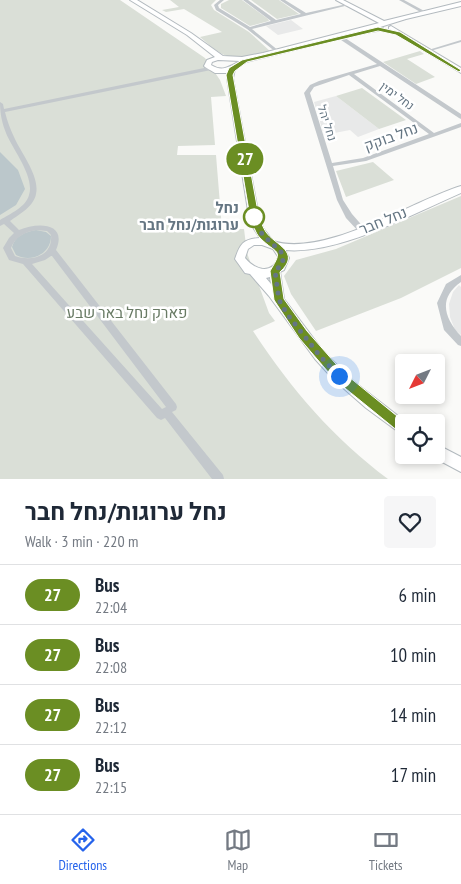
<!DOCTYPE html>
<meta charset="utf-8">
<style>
body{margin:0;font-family:"PT Sans Narrow",Heebo,sans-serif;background:#f6f6f7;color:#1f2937;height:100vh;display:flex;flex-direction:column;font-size:19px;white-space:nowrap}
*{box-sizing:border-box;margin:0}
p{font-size:16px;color:#747a83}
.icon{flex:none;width:28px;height:28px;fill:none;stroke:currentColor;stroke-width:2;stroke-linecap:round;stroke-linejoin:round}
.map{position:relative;height:479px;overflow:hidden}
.side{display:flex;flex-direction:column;background:#fff;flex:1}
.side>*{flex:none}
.badge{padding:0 10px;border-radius:16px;font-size:18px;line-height:32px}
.needle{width:32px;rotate:228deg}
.buttons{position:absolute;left:395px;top:354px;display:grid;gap:10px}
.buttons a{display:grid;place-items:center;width:50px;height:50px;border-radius:5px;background:#fff;box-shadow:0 2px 8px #0003;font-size:25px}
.you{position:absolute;width:25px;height:25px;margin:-12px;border:4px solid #fff;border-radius:50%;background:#1a73e8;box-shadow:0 0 0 8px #1a73e833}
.map>.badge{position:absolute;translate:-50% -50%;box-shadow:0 0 0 2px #fff}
.round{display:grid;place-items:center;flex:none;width:52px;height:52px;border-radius:5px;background:#f6f6f7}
.overview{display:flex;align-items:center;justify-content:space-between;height:85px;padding:0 25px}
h1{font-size:24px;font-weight:700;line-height:38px}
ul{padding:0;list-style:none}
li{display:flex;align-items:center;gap:15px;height:60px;padding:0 25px;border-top:1px solid #e0e1e3}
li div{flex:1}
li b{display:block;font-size:19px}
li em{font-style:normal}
li .badge{min-width:55px;font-weight:700;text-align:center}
.menu{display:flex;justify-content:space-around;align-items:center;height:70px;border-top:1px solid #e0e1e3;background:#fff;font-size:14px;color:#747a83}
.menu a{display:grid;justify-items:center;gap:2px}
.menu .selected{color:#2563eb}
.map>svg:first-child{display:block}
</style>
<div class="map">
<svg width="461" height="479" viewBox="0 0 461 479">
<rect width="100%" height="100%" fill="#fafaf8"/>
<path fill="#e8e9e9" d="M291 20 303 29 278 35 266 26Z
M336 96 379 129 358 137 350 130 324 135 314 102Z
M459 285 461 287V335L455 330 450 317 449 304 453 292Z"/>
<path fill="#dadfd7" d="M0 0H120L205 58 220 80 226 96 211 97 215 145 178 146 177 155H216L222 229H244L247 253 269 313 275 321 253 331C290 388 334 439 388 479H0Z
M170 0H216L211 5 214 10 249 32 271 52C233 59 230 64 200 37L222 32 184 9 166 12 162 10 179 7Z
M242 0 268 19 269 21 250 26 221 8V4L229 0Z
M251 0H279L299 14 277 19Z
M420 51 424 54 407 59 435 77 416 84 383 62Z
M362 88 406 120 379 129 336 96Z
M373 162 394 180 346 197 336 171Z
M461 196V268L401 298 316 331 291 294 284 276 296 260 336 249Z"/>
<path fill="#bbc7cb" d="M0 152 18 170 25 189 16 205 0 215Z
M36 230 46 232 51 236C51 254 31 263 16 255L12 247C15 236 25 232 36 230Z"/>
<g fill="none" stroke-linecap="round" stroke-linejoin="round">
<defs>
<path id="secondary" d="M130 0H137L191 33 223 56 242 57 263 53 379 23 336 0H343L384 21 461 2V6L406 19 377 28H383V30L359 34 246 62 235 69 233 78 259 217 263 228 273 241C324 258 412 201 461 186V193C412 214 339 255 285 250L289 258 284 270 280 272 284 299 323 351 353 381 406 422H404V436L366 408 334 380 315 359 269 296 250 274 245 273 235 259C240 244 243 239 260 238L254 229 249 217 227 78 228 73H215L205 67 204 66 207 60 215 57 187 35ZM218 60 240 61C229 67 222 72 211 65L212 62ZM254 245H262L273 249 279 258C271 275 255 270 245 258L248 249ZM270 277 271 284 266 278Z
M391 26 461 68V73L389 29V27Z
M436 444 461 457V472L431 456 436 455Z"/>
</defs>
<use href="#secondary" stroke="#b3babf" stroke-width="2"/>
<path fill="#c3c8cc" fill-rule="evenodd" d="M220 0H224L218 5 219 8 250 27 271 21 243 0H248L276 20 301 14 280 0H285L306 13 347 4 349 5 252 29 279 51V53H277L247 29 216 10 214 5Z
M399 0H404L428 13 424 14Z
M338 36H342L461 114V119L459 118 380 66 354 74 434 133 461 123V127L366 161 333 166 343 200 352 214 366 230 362 233 359 232 346 218 337 200 304 93 310 85 319 81 377 64 338 38ZM349 75 429 134 363 158 332 163 310 93 314 87Z
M461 40V42L427 52 425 51Z
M209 67 212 69 211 70 5 112C7 120 10 129 14 137 21 153 40 176 36 194 34 206 20 214 10 221L19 230C37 222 68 222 56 250L176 404 177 407 176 410 172 412 223 475 224 479H212L165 418 161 420 157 418 23 264 9 260 3 248 9 238 14 233 4 224 0 226V220C10 214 26 207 29 195 35 177 13 150 6 133 2 123 0 114 0 102L3 104 4 109ZM36 230 47 231 51 235C53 256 32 262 15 256L11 248C15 237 25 232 36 230ZM51 256H52L166 407 162 409 32 264 45 260Z
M461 275V282C438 298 444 318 461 336V346L458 345 444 330 437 303 446 284Z"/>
<use href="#secondary" fill="#fff" fill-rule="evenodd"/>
</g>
<path fill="#6b8e23" stroke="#fff" d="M378 27 400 32 461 70 459 72 396 35 378 31 247 62 235 71 233 75 259 217C261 221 263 228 266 232 275 245 302 252 280 272L284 299 307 331 343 372 408 425 410 429 408 434 404 436 335 380 299 338 274 300 270 271C284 248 277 255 260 238 255 233 253 224 250 217L226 75 229 68 242 60Z"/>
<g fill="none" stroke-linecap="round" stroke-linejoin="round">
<path stroke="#657683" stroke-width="5" stroke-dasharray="0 9" d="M254 217 262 234 282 253 283 263 275 271 279 300 287 314 320 356 339 376"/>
</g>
<circle fill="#fff" stroke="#6b8e23" stroke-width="2.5" cx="254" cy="217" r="10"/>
<g text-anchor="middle" stroke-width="5" stroke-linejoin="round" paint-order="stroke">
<g font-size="12" fill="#657683" stroke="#fff">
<text transform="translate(397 96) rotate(36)" y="4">נחל ימין</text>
<text transform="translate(327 123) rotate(72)" y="4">נחל יהל</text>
</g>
<g font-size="15" fill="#657683" stroke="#fff">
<text transform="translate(391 137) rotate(-20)" y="5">נחל בוקק</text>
<text transform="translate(383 221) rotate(-22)" y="5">נחל חבר</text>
</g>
<g font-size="15" font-weight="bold" fill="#657683" stroke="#fff" text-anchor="end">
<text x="239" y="213">נחל<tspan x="239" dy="17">ערוגות/נחל חבר</tspan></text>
</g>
<g font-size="15" fill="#687a64" stroke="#fff">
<text x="127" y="318">פארק נחל באר שבע</text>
</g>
</g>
</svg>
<div class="buttons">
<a><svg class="needle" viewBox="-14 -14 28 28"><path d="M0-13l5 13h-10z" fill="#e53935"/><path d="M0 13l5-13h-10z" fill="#747a83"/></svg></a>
<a><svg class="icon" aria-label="locate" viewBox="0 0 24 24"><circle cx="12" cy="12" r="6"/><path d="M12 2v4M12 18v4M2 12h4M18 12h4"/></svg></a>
</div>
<div class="you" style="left:339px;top:376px"></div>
<b class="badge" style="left:245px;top:159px;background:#6b8e23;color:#fff">27</b>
</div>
<section class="side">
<div class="overview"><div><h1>נחל ערוגות/נחל חבר</h1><p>Walk · 3 min · 220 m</p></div><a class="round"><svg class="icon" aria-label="heart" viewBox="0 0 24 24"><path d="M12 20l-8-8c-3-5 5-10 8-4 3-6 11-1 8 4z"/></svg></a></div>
<ul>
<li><span class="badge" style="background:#6b8e23;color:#fff">27</span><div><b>Bus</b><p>22:04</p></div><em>6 min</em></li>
<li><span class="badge" style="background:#6b8e23;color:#fff">27</span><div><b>Bus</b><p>22:08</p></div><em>10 min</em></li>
<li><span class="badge" style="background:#6b8e23;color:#fff">27</span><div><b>Bus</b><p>22:12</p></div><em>14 min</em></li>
<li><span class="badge" style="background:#6b8e23;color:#fff">27</span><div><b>Bus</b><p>22:15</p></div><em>17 min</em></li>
</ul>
</section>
<nav class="menu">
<a class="selected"><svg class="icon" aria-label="directions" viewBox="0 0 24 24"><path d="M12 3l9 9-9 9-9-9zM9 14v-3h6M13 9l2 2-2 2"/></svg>Directions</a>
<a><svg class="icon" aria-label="map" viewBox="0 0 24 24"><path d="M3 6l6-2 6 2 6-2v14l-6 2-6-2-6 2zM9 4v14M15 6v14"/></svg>Map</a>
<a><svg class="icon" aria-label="tickets" viewBox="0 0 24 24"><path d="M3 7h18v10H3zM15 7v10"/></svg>Tickets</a>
</nav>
